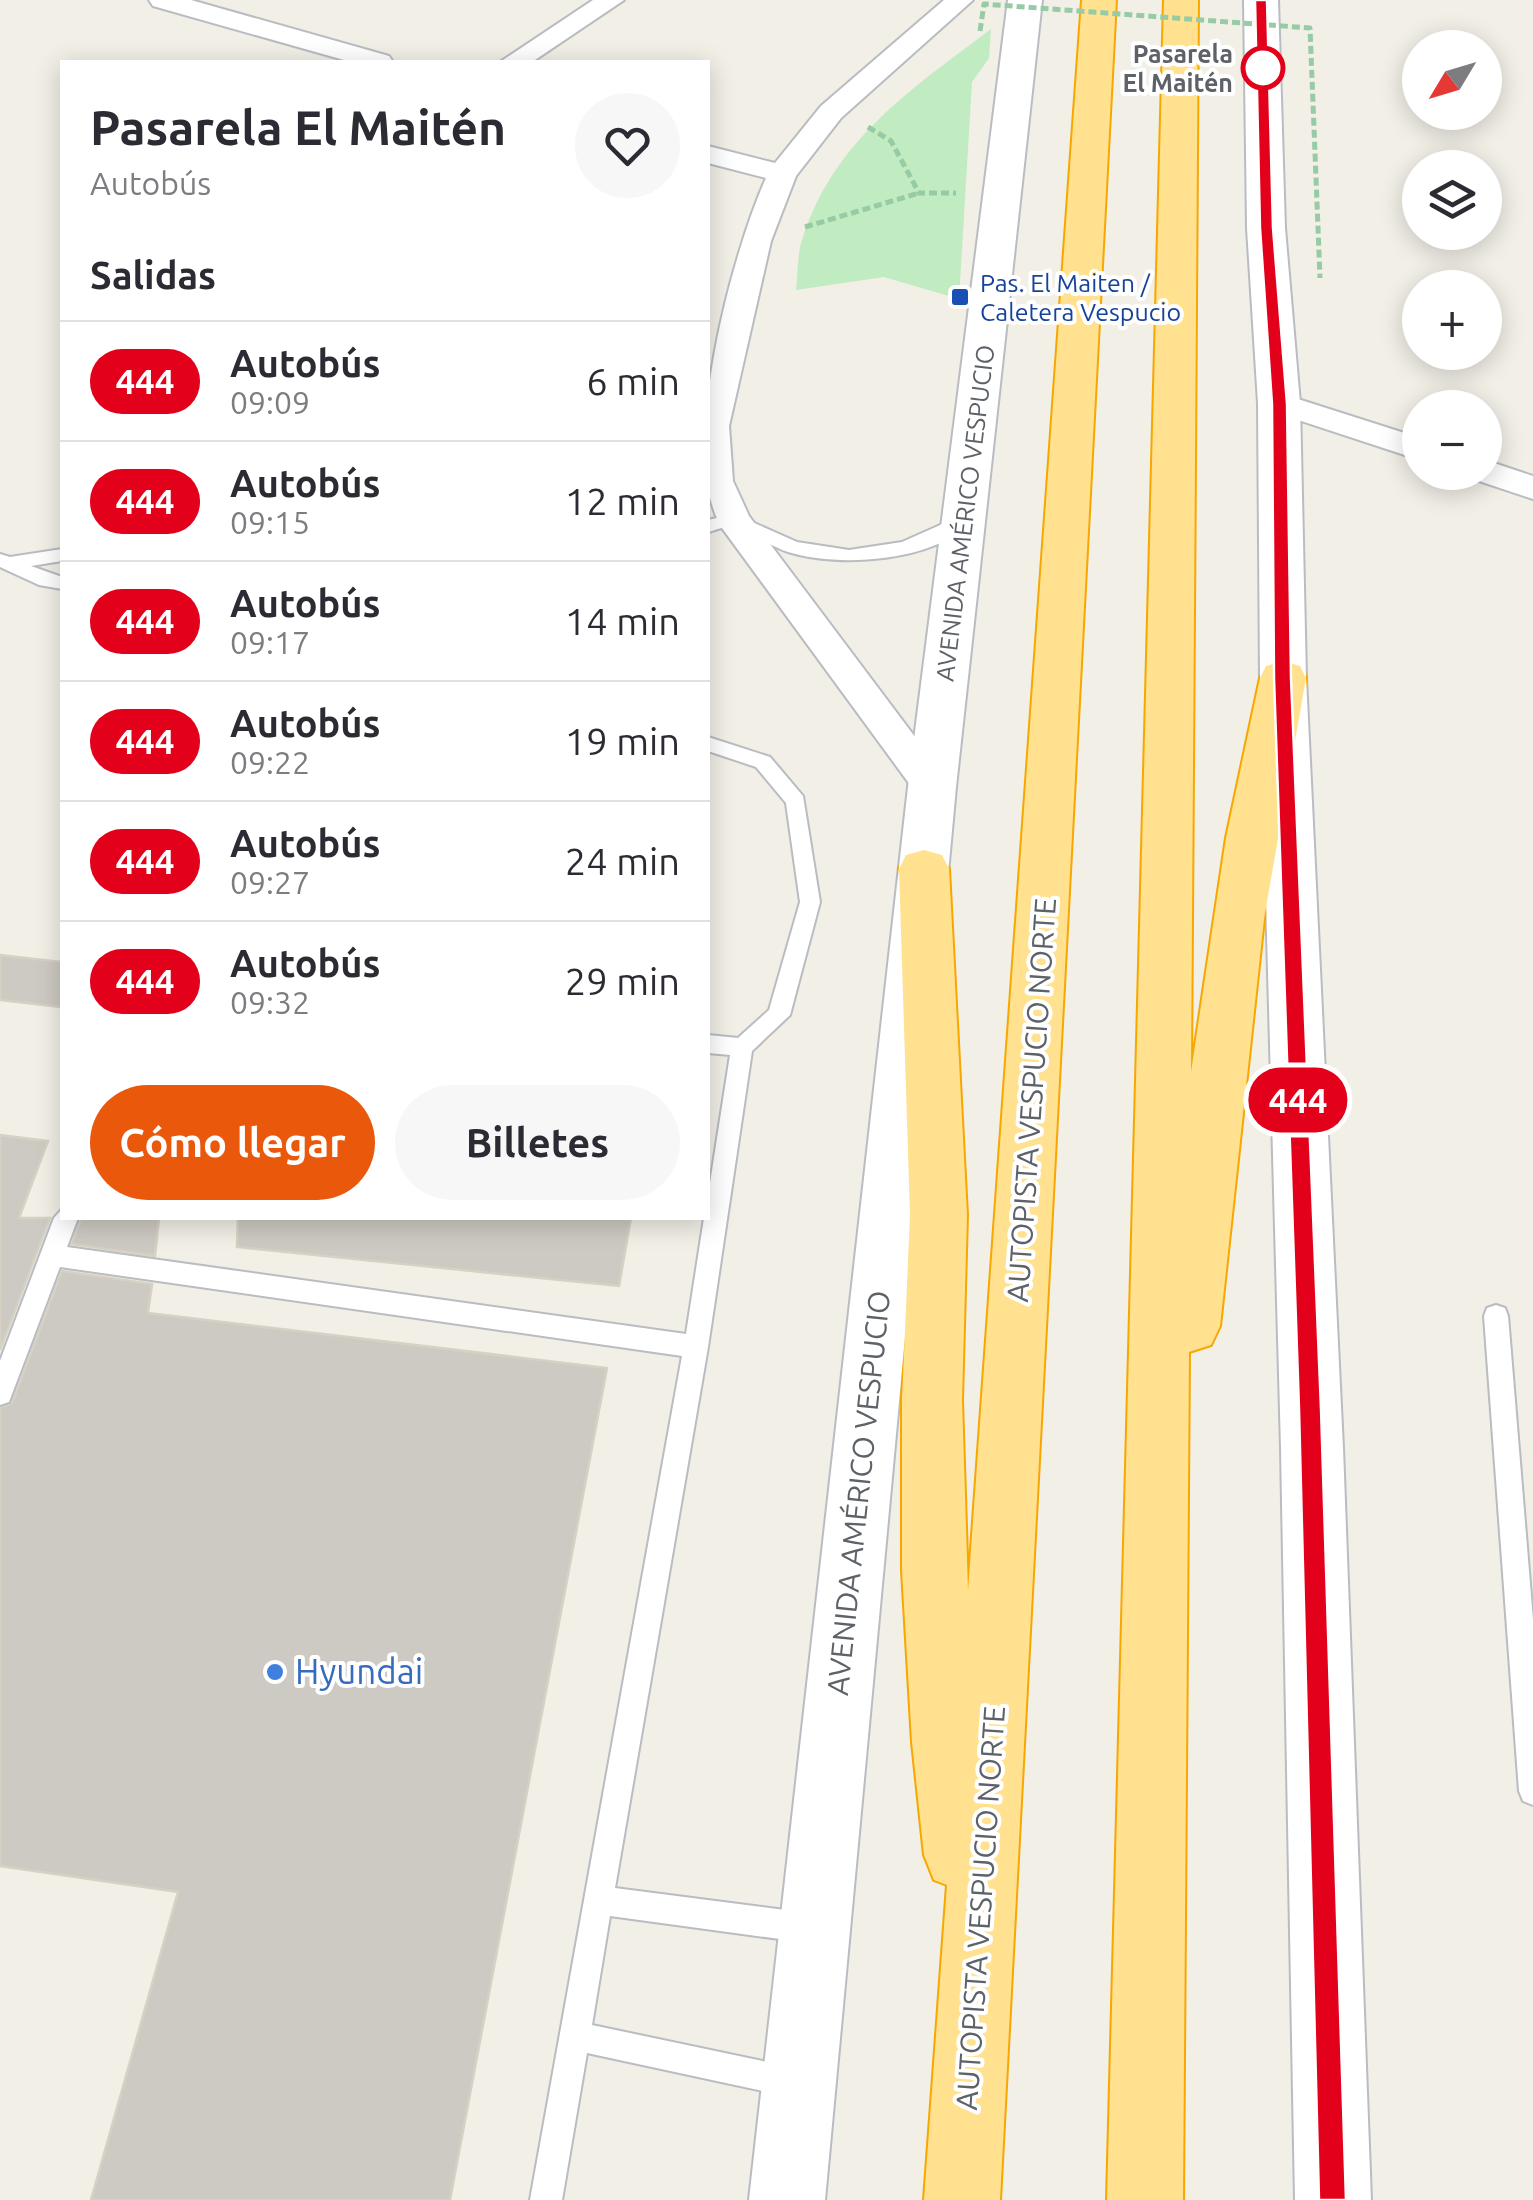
<!DOCTYPE html>
<html lang="es">
<meta charset="utf-8">
<style>
body{margin:0;font-family:Ubuntu,sans-serif;background:#f7f7f7;color:#2b2b33;height:100vh;display:flex;flex-direction:column;font-size:38px;white-space:nowrap}
*{box-sizing:border-box;margin:0}
p{font-size:32px;color:#7c7c81}
.icon{flex:none;width:55px;height:55px;fill:none;stroke:currentColor;stroke-width:2;stroke-linecap:round;stroke-linejoin:round}
.map{position:relative;flex:1;overflow:hidden}
.panel{position:absolute;left:60px;top:60px;width:650px;height:1160px;display:flex;flex-direction:column;background:#fff;border-radius:0px;box-shadow:0 5px 25px #0003}
.panel>*{flex:none}
.badge{padding:0 20px;border-radius:32px;font-size:35px;line-height:65px}
.needle{width:65px;rotate:232deg}
.controls{position:absolute;left:1402px;top:30px;display:grid;gap:20px}
.controls a{display:grid;place-items:center;width:100px;height:100px;border-radius:50%;background:#fff;box-shadow:0 5px 25px #0003;font-size:50px}
.map>.badge{position:absolute;translate:-50% -50%;box-shadow:0 0 0 5px #fff}
h2{padding:0 30px;font-size:38px;line-height:90px}
.round{display:grid;place-items:center;flex:none;width:105px;height:105px;border-radius:52px;background:#f7f7f7}
.summary{display:flex;align-items:center;justify-content:space-between;height:170px;padding:0 30px}
h1{font-size:48px;font-weight:700;line-height:75px}
.cta{display:flex;gap:20px;margin-top:auto;padding:20px 30px}
.cta a{flex:1;height:115px;border-radius:60px;background:#ea580c;color:#fff;font-size:40px;font-weight:700;line-height:115px;text-align:center}
.cta a+a{background:#f7f7f7;color:#2b2b33}
ul{padding:0;list-style:none}
li{display:flex;align-items:center;gap:30px;height:120px;padding:0 30px;border-top:2px solid #e1e1e2}
li div{flex:1}
li b{display:block;font-size:38px}
li em{font-style:normal}
li .badge{min-width:110px;font-weight:700;text-align:center}
.map>svg:first-child{display:block}
</style>
<div class="map">
<svg width="1533" height="2200" viewBox="0 0 1533 2200">
<rect width="100%" height="100%" fill="#f1efe6"/>
<path fill="#c1ebc0" d="M991 29 989 58 972 82 959 299 884 277 796 290C798 274 797 253 803 237 835 139 913 88 991 29Z"/>
<path fill="#cdcac3" stroke="#d7d1c4" stroke-width="2.5" d="M0 955 62 962V1007L0 1000Z
M0 1135 48 1141 19 1218H50L0 1350Z
M81 1218H159L155 1256 72 1244Z
M238 1218H631L619 1286 237 1247Z
M62 1271 152 1284 148 1313 607 1368 450 2200H91L178 1892 0 1866V1408L12 1403Z"/>
<g fill="none" stroke-linecap="round" stroke-linejoin="round">
<defs>
<path id="service" d="M734 514 797 542 849 550 902 542 965 514 974 520C935 562 840 568 788 552 772 547 744 528 730 527 724 526 714 531 708 532V520Z
M62 549V561L31 566 62 577V589L39 585 0 567V554L10 557Z
M708 737 770 757 803 796 820 902 790 1015 752 1051 708 1347 615 1888 809 1913 819 1918 824 1928 819 1938 809 1943 610 1916 592 2025 791 2067 802 2071 806 2082 802 2093 791 2097 587 2053 562 2200H530L682 1356 60 1267 12 1394 9 1402 0 1405V1361L54 1218 62 1209V1218H78L67 1247 686 1334 704 1218H708V1196L730 1055 708 1053V1035L738 1038 769 1010 800 902 786 803 756 767 708 751Z
M1496 1305 1505 1308 1508 1316 1533 1620V1805L1523 1801 1519 1791 1484 1316 1487 1308Z"/>
<path id="minor" d="M149 0H191L389 56 393 62H351L153 6Z
M593 0H624L532 62H500Z
M944 0H973L841 118 796 176 771 241 729 426 733 481 749 516 945 777 951 787 945 797 932 801 919 797 722 528C677 455 732 254 766 178L708 163V146L775 163 821 106Z
M1279 393 1420 438V460L1268 410 1263 403 1268 396Z
M1485 460 1533 476V499L1473 479 1469 472H1485Z"/>
<path id="secondary" d="M1008 0H1042L956 787 825 2200H749L908 787Z
M1244 0H1278L1285 228 1300 403 1306 678 1343 1448 1371 2200H1295L1281 1448 1260 678 1258 403 1247 228Z"/>
<path id="motorway" d="M1082 0H1116L1000 2200H924L947 1885 934 1880 924 1855 912 1742 902 1571V1400L910 1215 899 869 906 855 924 850 942 855 949 869 967 1215 962 1400 968 1591Z
M1164 0H1198L1191 1072 1226 838 1260 678 1266 666 1283 661 1300 666 1306 678 1264 919 1220 1326 1211 1345 1189 1352 1183 2200H1107Z"/>
</defs>
<use href="#service" stroke="#b9bcc1" stroke-width="4"/>
<use href="#minor" stroke="#b9bcc1" stroke-width="4"/>
<use href="#secondary" stroke="#b9bdc3" stroke-width="4"/>
<use href="#motorway" stroke="#f8a700" stroke-width="4"/>
<path stroke="#97cba5" stroke-width="5" stroke-dasharray="8 4" stroke-linecap="butt" d="M868 127 891 141 919 193H956
M805 227 919 193"/>
<use href="#service" fill="#fff" fill-rule="evenodd"/>
<use href="#minor" fill="#fff" fill-rule="evenodd"/>
<use href="#secondary" fill="#fff" fill-rule="evenodd"/>
<use href="#motorway" fill="#ffe190" fill-rule="evenodd"/>
<path stroke="#97cba5" stroke-width="5" stroke-dasharray="8 4" stroke-linecap="butt" d="M980 31 984 4 1310 28 1320 278"/>
</g>
<path fill="#e2001a" stroke="#fff" stroke-width="2.5" d="M1255 0H1267L1273 228 1287 404 1291 678 1321 1409 1346 2200H1319L1299 1409 1274 678 1272 404 1260 228Z"/>
<circle fill="#fff" stroke="#e2001a" stroke-width="5" cx="1263" cy="68" r="20"/>
<rect fill="#1a4fb4" stroke="#fff" stroke-width="4" x="950" y="287" width="20" height="20" rx="5"/>
<circle fill="#3f7fe0" stroke="#fff" stroke-width="4" cx="275" cy="1672" r="10"/>
<g text-anchor="middle" stroke-width="8" stroke-linejoin="round" paint-order="stroke">
<g font-size="25" font-weight="bold" fill="#5d6268" stroke="#fff" text-anchor="end">
<text x="1233" y="63">Pasarela<tspan x="1233" dy="29">El Maitén</tspan></text>
</g>
<g font-size="25" fill="#164399" stroke="#fff" text-anchor="start">
<text x="980" y="292">Pas. El Maiten /<tspan x="980" dy="29">Caletera Vespucio</tspan></text>
</g>
<g font-size="25" fill="#5d6268" stroke="#fff">
<text transform="translate(965 513) rotate(-83)" y="9">AVENIDA AMÉRICO VESPUCIO</text>
</g>
<g font-size="30" fill="#5d6268" stroke="#fff">
<text transform="translate(1032 1100) rotate(-86)" y="10">AUTOPISTA VESPUCIO NORTE</text>
<text transform="translate(859 1493) rotate(-84)" y="10">AVENIDA AMÉRICO VESPUCIO</text>
<text transform="translate(981 1908) rotate(-86)" y="10">AUTOPISTA VESPUCIO NORTE</text>
</g>
<g font-size="35" fill="#366cbe" stroke="#fff" text-anchor="start">
<text x="295" y="1684">Hyundai</text>
</g>
</g>
</svg>
<div class="controls">
<a><svg class="needle" viewBox="-14 -14 28 28"><path d="M0-13l5 13h-10z" fill="#e53935"/><path d="M0 13l5-13h-10z" fill="#7c7c81"/></svg></a>
<a><svg class="icon" aria-label="layers" viewBox="0 0 24 24"><path d="M12 4l9 5-9 5-9-5zM3 14l9 5 9-5"/></svg></a>
<a>+</a>
<a>−</a>
</div>
<b class="badge" style="left:1298px;top:1100px;background:#e2001a;color:#fff">444</b>
<section class="panel">
<div class="summary"><div><h1>Pasarela El Maitén</h1><p>Autobús</p></div><a class="round"><svg class="icon" aria-label="heart" viewBox="0 0 24 24"><path d="M12 20l-8-8c-3-5 5-10 8-4 3-6 11-1 8 4z"/></svg></a></div>
<h2>Salidas</h2>
<ul>
<li><span class="badge" style="background:#e2001a;color:#fff">444</span><div><b>Autobús</b><p>09:09</p></div><em>6 min</em></li>
<li><span class="badge" style="background:#e2001a;color:#fff">444</span><div><b>Autobús</b><p>09:15</p></div><em>12 min</em></li>
<li><span class="badge" style="background:#e2001a;color:#fff">444</span><div><b>Autobús</b><p>09:17</p></div><em>14 min</em></li>
<li><span class="badge" style="background:#e2001a;color:#fff">444</span><div><b>Autobús</b><p>09:22</p></div><em>19 min</em></li>
<li><span class="badge" style="background:#e2001a;color:#fff">444</span><div><b>Autobús</b><p>09:27</p></div><em>24 min</em></li>
<li><span class="badge" style="background:#e2001a;color:#fff">444</span><div><b>Autobús</b><p>09:32</p></div><em>29 min</em></li>
</ul>
<div class="cta"><a>Cómo llegar</a><a>Billetes</a></div>
</section>
</div>
